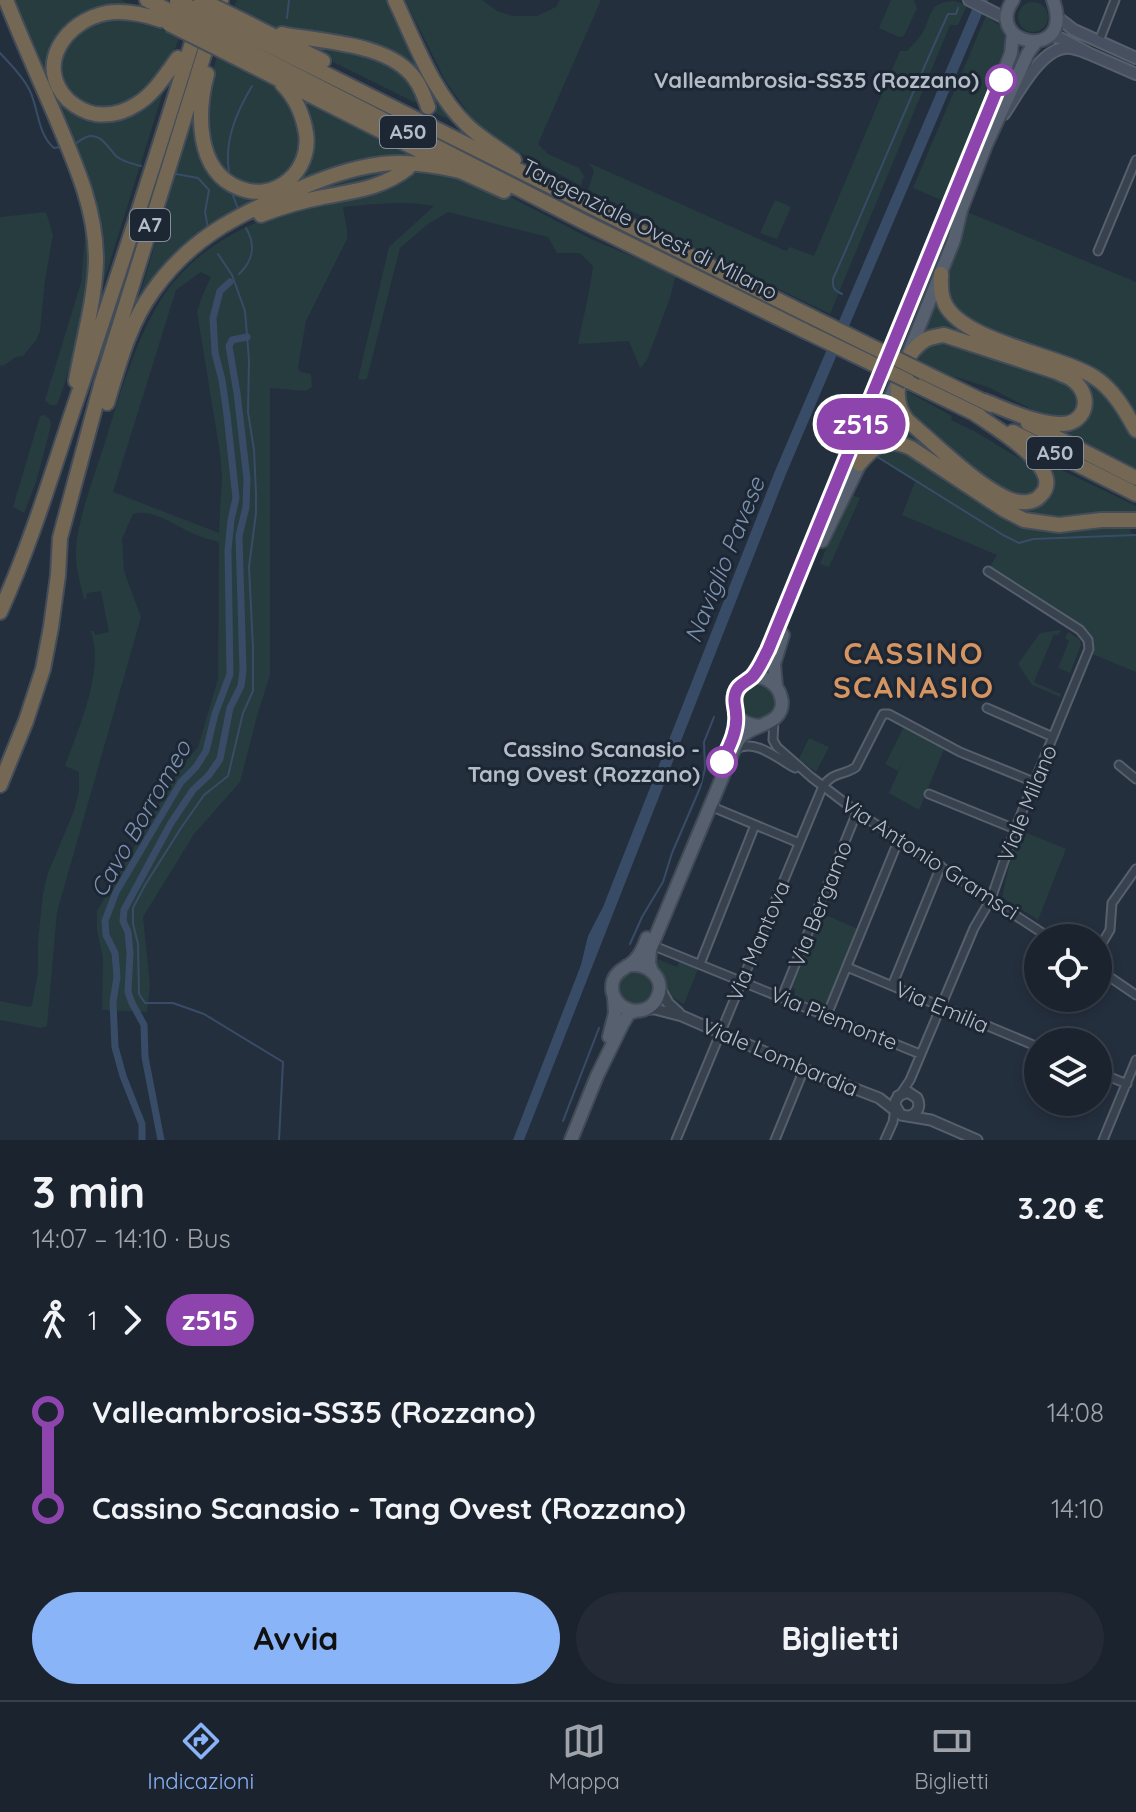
<!DOCTYPE html>
<html lang="it">
<meta charset="utf-8">
<style>
body{margin:0;font-family:Quicksand,sans-serif;background:#242b36;color:#f1f3f6;height:100vh;display:flex;flex-direction:column;font-size:30px;white-space:nowrap}
*{box-sizing:border-box;margin:0}
p{font-size:26px;color:#a0a4aa}
.icon{flex:none;width:44px;height:44px;fill:none;stroke:currentColor;stroke-width:2;stroke-linecap:round;stroke-linejoin:round}
.map{position:relative;height:1140px;overflow:hidden}
.sheet{display:flex;flex-direction:column;background:#1b232e;flex:1}
.sheet>*{flex:none}
.badge{padding:0 16px;border-radius:26px;font-size:28px;line-height:52px}
.controls{position:absolute;left:1024px;top:924px;display:grid;gap:16px}
.controls a{display:grid;place-items:center;width:88px;height:88px;border-radius:50%;background:#1b232e;box-shadow:0 4px 12px #0003,0 0 0 2px #39404a;font-size:40px}
.map>.badge{position:absolute;translate:-50% -50%;box-shadow:0 0 0 4px #fff}
.legs{display:flex;align-items:center;gap:12px;height:88px;padding:0 32px;font-size:26px}
.legs p{margin-inline-start:auto}
.headline{display:flex;align-items:center;justify-content:space-between;height:136px;padding:0 32px}
h1{font-size:44px;font-weight:700;line-height:60px}
.button{display:flex;gap:16px;margin-top:auto;padding:16px 32px}
.button a{flex:1;height:92px;border-radius:48px;background:#8ab4f8;color:#111;font-size:32px;font-weight:700;line-height:92px;text-align:center}
.button a+a{background:#242b36;color:#f1f3f6}
ul{padding:0 32px;list-style:none}
li{display:flex;align-items:center;gap:28px;height:96px;font-size:30px}
li i{display:grid;place-items:center;width:12px;height:100%;margin:0 10px;background:currentColor}
li i::after{content:'';width:20px;height:20px;margin:-10px;border:6px solid;border-radius:50%;background:#1b232e}
li p{margin-inline-start:auto}
li:first-child i{background:linear-gradient(#0000 50%,currentColor 0)}
li:last-child i{background:linear-gradient(currentColor 50%,#0000 0)}
.tabs{display:flex;justify-content:space-around;align-items:center;height:112px;border-top:2px solid #39404a;background:#1b232e;font-size:22px;color:#a0a4aa}
.tabs a{display:grid;justify-items:center;gap:4px}
.tabs .active{color:#8ab4f8}
.map>svg:first-child{display:block}
</style>
<div class="map">
<svg width="1136" height="1140" viewBox="0 0 1136 1140">
<rect width="100%" height="100%" fill="#242f3e"/>
<path fill="#263c3f" fill-rule="evenodd" d="M10 0H121L129 4 128 7 90 13 50 63 87 118 162 88 164 89 103 284 98 282 97 225Z
M237 0H392L456 123 431 111 404 61 274 28 232 11Z
M405 0H482L497 11 512 16H537L556 7 560 0H601L538 144 548 154 579 168 584 176 581 186 502 143 479 128 446 82Z
M891 0H914L917 8 904 36 899 37 879 28Z
M954 1 967 5 958 25H950L830 314 675 239 648 219 588 190 594 171 589 163 786 251 790 247 814 256 900 51H907C913 44 920 38 924 30 933 11 929 3 954 1Z
M1018 17a15 15 0 1 1 30 0a15 15 0 1 1-30 0Z
M132 15 181 33 168 67 143 96 106 110 81 104 65 86 60 69V55L73 32 98 19Z
M986 16 1003 28 1005 46 944 201 913 188Z
M293 42 379 57 409 78 422 106Z
M218 53 266 76 279 88 294 110 301 128V157L285 178 260 187 235 181 221 168 209 144 205 100Z
M293 90 414 149 408 158 373 160 217 223 125 333 128 319 142 288 196 106 204 156 257 196 309 159Z
M69 156C75 178 85 200 88 222 99 284 78 344 58 403L56 405H50L45 400 81 283 86 225 64 157Z
M403 167 383 179 284 201 336 176Z
M413 168H430L493 188 591 239 676 275 670 298 647 360 640 368 629 341 578 344C583 318 590 292 593 266L580 253H557L548 237 448 212 428 224 400 248 367 378 364 380 358 379 389 247 434 206C404 200 373 204 343 207L347 230V239L306 321 298 367 300 372 311 374 312 387 306 391 270 388V675L257 716 240 782 194 834 143 917 150 985 147 1012 102 1010 103 958 97 930V911L179 770 198 747 218 679 219 542C210 540 202 537 194 534 176 527 154 508 133 514L122 539 124 571 141 617 57 912 47 1026 41 1028 0 1020V1001L29 1007 32 1005 38 973V940L43 894 48 873 74 811 79 791V772L65 766C78 730 94 694 95 656 95 648 93 639 91 631H94L95 635 109 632 101 591 87 593 86 599H84C81 585 76 571 76 557 74 527 97 469 106 439 120 394 133 348 156 308 193 242 258 219 325 197 355 187 384 178 413 168ZM201 272 211 277 201 299 197 312 220 453 222 476 219 533 113 492 176 290Z
M775 200 791 207 777 239 760 233Z
M965 211 1136 282V422L1120 396 973 324 952 305 945 279Z
M46 212 53 235 45 280 40 331 36 340 23 356 16 357 3 366 0 365V217Z
M938 294 947 313 1073 370 1102 387 1125 416 1136 437V468L1060 431 1076 424 1080 381 921 335Z
M940 339 1059 376 1079 393 1081 406 1070 418H1049L988 387 949 375 915 359 922 349Z
M903 389 952 416 951 420 974 431 1032 466 1042 482 1033 495 1017 497 992 485 908 416Z
M892 404 1001 499H1042L1047 463 1136 506V515L1070 520 1032 518 915 447 877 441Z
M45 415 50 420 51 426 36 482 24 513 13 507 40 416Z
M904 448 1007 515 1132 522 1130 532 1136 535V672L1092 654V637L1086 630 989 568 997 555 902 515 915 482 874 456 876 451Z
M848 493 860 498 829 567 820 564Z
M1061 630 1058 635 1054 634 1034 682 1061 694 1060 697 1032 685 1018 664 1040 633Z
M1068 632 1079 639 1081 645 1070 673 1058 668 1069 641 1065 638Z
M742 702a16 16 0 1 1 32 0a16 16 0 1 1-32 0Z
M904 727 944 749 919 810 889 793 904 759 898 771 885 764Z
M809 738 829 747 816 772 799 759Z
M1022 831 1066 849 1038 920 1002 897 1010 861Z
M821 913 858 929 826 1005H824L822 1008 795 997V989L790 987Z
M655 958 677 967 679 962 698 969 684 1004 668 995 665 980 656 965Z
M619 988a16 16 0 1 1 32 0a16 16 0 1 1-32 0Z"/>
<path fill="#394c67" d="M976 0H988L786 474 524 1140H513L581 965 588 936 603 907 775 471Z"/>
<g fill="none" stroke-linecap="round" stroke-linejoin="round">
<path stroke="#394c67" stroke-width="2" d="M287 18 289 0
M0 53C10 64 22 75 29 89 39 108 37 134 54 148L60 147
M73 145C79 142 84 136 91 136 103 136 109 149 116 156 123 162 133 164 141 166
M229 172C224 141 236 113 252 86
M176 174 198 178 209 190 205 212 208 228
M232 193 239 211
M218 254 232 275 245 311 249 360 248 412 254 450 256 493V513L249 567 253 648V691L243 713 228 776 204 795 181 828 145 885 133 908V924L138 944 139 994 145 1003H173L204 1014 283 1062 279 1140
M239 274C253 261 256 245 246 228
M842 294C834 290 832 288 833 279 872 191 908 101 948 14H956L958 8
M876 456 1003 535 1019 543 1033 539 1136 535
M630 944 642 917 663 882 672 853 700 788 705 769 704 742 714 717
M563 1121 599 1028"/>
<path stroke="#394c67" stroke-width="7" d="M142 1140V1124L123 1076 115 1047 113 1002 117 977 115 953 106 935 105 921 116 892 181 782 196 767 206 751 215 714 230 674 228 550 231 520 236 498 227 415 222 380 215 353 213 318 220 291 230 282
M161 1140 145 1057 144 1025 132 1003 128 992 130 953 128 932 123 921 124 910 171 823 193 790 209 775 220 759 230 708 241 686 243 671 239 536 246 507 247 479 237 393 229 346 232 340 247 337"/>
<defs>
<path id="minor" d="M1099 41 1115 0
M1098 251 1136 160
M987 708 1053 737
M774 720 773 740 777 747 811 777 857 812 1050 938
M735 750C754 737 778 759 795 768
M1119 765 1136 779
M929 794 1015 829
M710 806 799 843
M659 948 920 1054
M1098 950 1110 930 1112 903 1136 869
M700 964 755 825
M847 967 1038 1047
M1098 969 1136 995
M892 986 941 866
M782 997 857 812
M827 1015 899 839
M1098 1072 1127 1084
M900 1095 910 1080 974 928 991 899 1015 829 1089 649 1088 640 1080 630 988 571
M676 1140 823 786C834 771 843 776 856 767L883 714H889L960 752 1034 782
M775 1140 804 1069
M885 1140 893 1122 895 1108
M1103 1140 1136 1060"/>
<path id="tertiary" d="M659 987 668 1003 679 1013
M647 1009H655L682 1016 804 1069 879 1098 897 1112
M900 1095 896 1100 895 1105 901 1115 931 1120 977 1140
M898 1096 908 1092 917 1098C921 1106 918 1113 910 1116"/>
<path id="secondary" d="M969 0 1007 19
M1057 17 1074 30 1136 58
M1049 35 1060 38 1090 54 1136 74
M1004 114C1017 95 1040 50 1065 48 1073 47 1082 51 1090 54"/>
<path id="primary" d="M1013 0C982 46 1076 63 1053 0
M909 352 954 240 961 210 986 145 1028 53 1036 42
M822 541 881 421 896 384
M751 679 768 650 974 150 1011 53 1013 33
M776 686 774 664 783 635
M627 966C646 961 667 978 657 998 644 1023 606 1008 613 981 617 969 628 968 635 960 641 954 644 946 647 938
M652 972 649 963 650 950 732 754C735 748 737 742 741 737 754 723 782 726 782 702 781 696 779 689 774 685 744 655 709 722 760 726
M609 1037 615 1013 614 997
M571 1140 597 1076 622 1025 629 1013 636 1011"/>
<path id="motorway" d="M6 0C21 38 38 76 54 113 74 161 96 207 96 260 95 301 83 340 76 381
M147 0 176 14
M395 0C415 42 433 93 468 126 482 139 499 149 514 160
M161 20C143 14 125 10 106 13 66 21 34 65 68 100 76 107 85 112 95 114 110 116 125 112 137 104 154 94 166 74 178 58
M242 20 323 61
M238 30 810 316
M282 34C322 42 390 43 415 79 421 87 425 98 428 107
M233 43 582 221 803 330
M229 54 460 171 504 191
M207 74C197 111 195 171 239 188 275 203 312 171 306 133 303 115 295 97 282 84
M261 215C281 207 302 201 323 197 354 191 383 188 408 168
M941 274C941 285 940 294 945 304 964 342 1057 354 1094 377 1113 389 1125 410 1136 430
M923 372 991 405
M908 381 980 416
M107 403C119 364 129 324 153 291 189 240 233 217 289 193 319 180 349 168 382 164 408 161 434 165 460 171
M974 413C992 426 1069 470 1040 496 1033 504 1020 503 1011 500 979 488 934 443 907 420 888 397 901 355 925 340 931 337 938 336 944 335L1057 372C1062 375 1070 377 1074 381 1094 398 1085 426 1058 424 1032 422 1007 410 984 401
M1028 423 1136 478
M1013 432 1136 494
M859 464C875 445 886 436 911 448L1003 509 1024 520 1059 525 1101 520H1136
M0 612C29 548 48 486 70 419 114 289 156 158 197 27
M0 785 26 721 43 669 51 627 58 575 60 538 101 385 221 0"/>
</defs>
<use href="#minor" stroke="#565f6c" stroke-width="11"/>
<use href="#tertiary" stroke="#565f6c" stroke-width="13"/>
<use href="#secondary" stroke="#565f6c" stroke-width="14"/>
<use href="#primary" stroke="#414a57" stroke-width="16"/>
<use href="#motorway" stroke="#434c59" stroke-width="18"/>
<use href="#minor" stroke="#38414e" stroke-width="7"/>
<use href="#tertiary" stroke="#38414e" stroke-width="9"/>
<use href="#secondary" stroke="#465061" stroke-width="10"/>
<use href="#primary" stroke="#56606e" stroke-width="12"/>
<use href="#motorway" stroke="#746855" stroke-width="14"/>
<defs>
<path id="motorway-bridge" d="M201 0 242 20
M177 1 238 30
M176 14 233 43
M169 24 229 54
M810 316 923 372
M803 330 908 381"/>
</defs>
<use href="#motorway-bridge" stroke="#434c59" stroke-width="18" stroke-linecap="butt"/>
<use href="#motorway-bridge" stroke="#746855" stroke-width="14"/>
</g>
<g fill="none" stroke-linecap="round" stroke-linejoin="round">
<defs>
<path id="line-1" d="M722 762C729 747 738 731 736 714 736 707 733 702 735 695 737 685 745 683 752 677 759 670 763 659 768 650L1001 80"/>
</defs>
<use href="#line-1" stroke="#fff" stroke-width="18"/>
<use href="#line-1" stroke="#8e44ad" stroke-width="12"/>
</g>
<g fill="#fff" stroke="#8e44ad" stroke-width="4">
<circle cx="1001" cy="80" r="14"/>
<circle cx="722" cy="762" r="14"/>
</g>
<g text-anchor="middle" stroke-width="6" stroke-linejoin="round" paint-order="stroke">
<g fill="#1d2633" stroke="#878f9c" stroke-width="2">
<rect x="380" y="116" width="56" height="32" rx="6"/>
<rect x="130" y="209" width="40" height="32" rx="6"/>
<rect x="1027" y="437" width="56" height="32" rx="6"/>
</g>
<g font-size="20" font-weight="bold" fill="#b4bcc9">
<text x="408" y="139">A50</text>
<text x="150" y="232">A7</text>
<text x="1055" y="460">A50</text>
</g>
<g font-size="22" font-weight="bold" fill="#b4bcc9" stroke="#1d2633" text-anchor="end">
<text x="979" y="88">Valleambrosia-SS35 (Rozzano)</text>
<text x="700" y="757">Cassino Scanasio -<tspan x="700" dy="25">Tang Ovest (Rozzano)</tspan></text>
</g>
<g font-size="22" fill="#b4bcc9" stroke="#1d2633">
<text transform="translate(650 229) rotate(27)" y="8">Tangenziale Ovest di Milano</text>
<text transform="translate(1027 803) rotate(-68)" y="8">Viale Milano</text>
<text transform="translate(930 858) rotate(33)" y="8">Via Antonio Gramsci</text>
<text transform="translate(820 904) rotate(-68)" y="8">Via Bergamo</text>
<text transform="translate(758 941) rotate(-67)" y="8">Via Mantova</text>
<text transform="translate(942 1007) rotate(23)" y="8">Via Emilia</text>
<text transform="translate(834 1018) rotate(22)" y="8">Via Piemonte</text>
<text transform="translate(780 1057) rotate(23)" y="8">Viale Lombardia</text>
</g>
<g font-size="24" font-style="italic" fill="#7c92b1" stroke="#1d2633">
<text transform="translate(725 560) rotate(-68)" y="8">Naviglio Pavese</text>
<text transform="translate(141 819) rotate(-60)" y="8">Cavo Borromeo</text>
</g>
<g font-size="30" font-weight="bold" letter-spacing="2" fill="#d59563" stroke="#1d2633">
<text x="914" y="664">CASSINO<tspan x="914" dy="34">SCANASIO</tspan></text>
</g>
</g>
</svg>
<div class="controls">
<a><svg class="icon" aria-label="locate" viewBox="0 0 24 24"><circle cx="12" cy="12" r="6"/><path d="M12 2v4M12 18v4M2 12h4M18 12h4"/></svg></a>
<a><svg class="icon" aria-label="layers" viewBox="0 0 24 24"><path d="M12 4l9 5-9 5-9-5zM3 14l9 5 9-5"/></svg></a>
</div>
<b class="badge" style="left:861px;top:424px;background:#8e44ad;color:#fff">z515</b>
</div>
<section class="sheet">
<div class="headline"><div><h1>3 min</h1><p>14:07 – 14:10 · Bus</p></div><b>3.20 €</b></div>
<div class="legs"><svg class="icon" aria-label="walk" viewBox="0 0 24 24"><circle cx="13" cy="4" r="2"/><path d="M13 8l-2 6 4 7M11 14l-3 7M7 12l3-4h3l4 4"/></svg>1<svg class="icon" aria-label="forward" viewBox="0 0 24 24"><path d="M9 5l7 7-7 7"/></svg><b class="badge" style="background:#8e44ad;color:#fff">z515</b></div>
<ul>
<li><i style="color:#8e44ad"></i><b>Valleambrosia-SS35 (Rozzano)</b><p>14:08</p></li>
<li><i style="color:#8e44ad"></i><b>Cassino Scanasio - Tang Ovest (Rozzano)</b><p>14:10</p></li>
</ul>
<div class="button"><a>Avvia</a><a>Biglietti</a></div>
</section>
<nav class="tabs">
<a class="active"><svg class="icon" aria-label="directions" viewBox="0 0 24 24"><path d="M12 3l9 9-9 9-9-9zM9 14v-3h6M13 9l2 2-2 2"/></svg>Indicazioni</a>
<a><svg class="icon" aria-label="map" viewBox="0 0 24 24"><path d="M3 6l6-2 6 2 6-2v14l-6 2-6-2-6 2zM9 4v14M15 6v14"/></svg>Mappa</a>
<a><svg class="icon" aria-label="tickets" viewBox="0 0 24 24"><path d="M3 7h18v10H3zM15 7v10"/></svg>Biglietti</a>
</nav>
